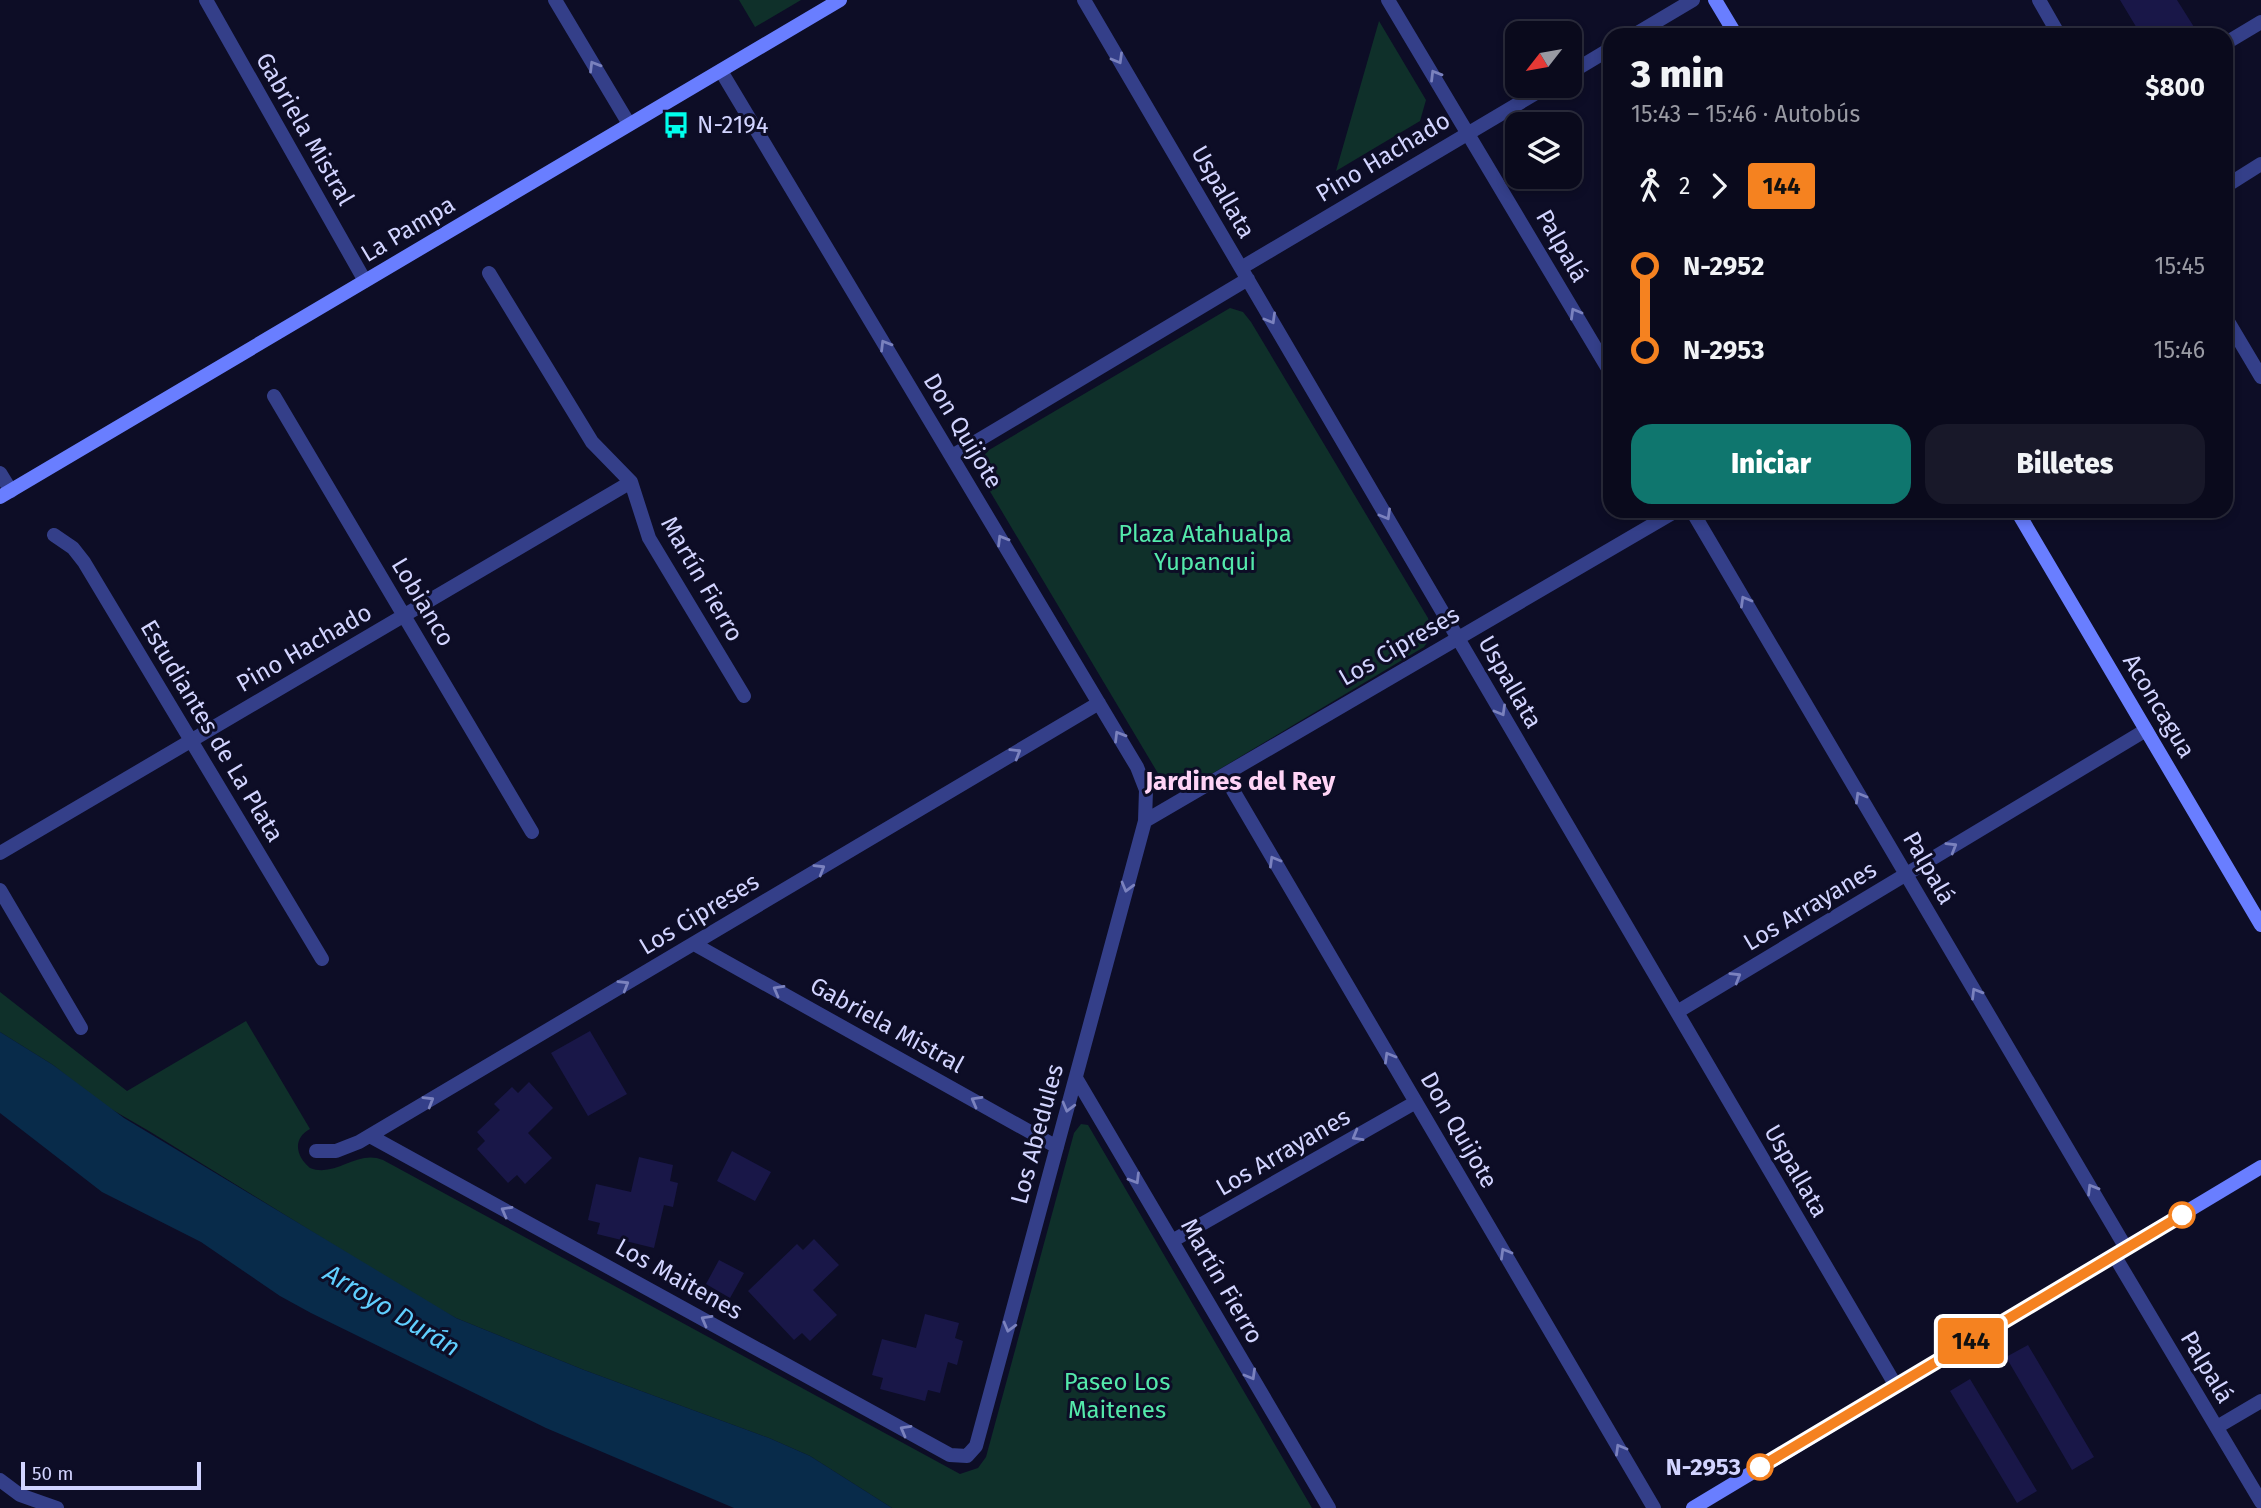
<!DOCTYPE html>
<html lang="es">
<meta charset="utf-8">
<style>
body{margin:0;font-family:"Fira Sans",sans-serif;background:#181829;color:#f1f3f6;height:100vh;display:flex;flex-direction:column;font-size:26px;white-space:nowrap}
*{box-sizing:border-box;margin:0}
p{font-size:23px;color:#999aa3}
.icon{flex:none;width:38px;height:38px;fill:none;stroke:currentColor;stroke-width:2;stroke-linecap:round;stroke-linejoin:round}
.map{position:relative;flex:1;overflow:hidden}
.details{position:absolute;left:1603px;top:28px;width:630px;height:490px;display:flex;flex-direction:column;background:#0a0a1c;border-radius:21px;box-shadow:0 4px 10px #0003,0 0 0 2px #2a2b3b}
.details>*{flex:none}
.badge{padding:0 14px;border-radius:5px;font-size:24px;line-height:46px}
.needle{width:46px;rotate:239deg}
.fabs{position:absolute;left:1505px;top:21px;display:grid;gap:14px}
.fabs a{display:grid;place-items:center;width:77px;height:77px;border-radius:14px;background:#0a0a1c;box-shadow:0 4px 10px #0003,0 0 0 2px #2a2b3b;font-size:35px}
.scale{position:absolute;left:21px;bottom:18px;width:180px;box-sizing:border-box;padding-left:7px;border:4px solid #d2d4ff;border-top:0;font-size:19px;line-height:24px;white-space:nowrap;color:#d2d4ff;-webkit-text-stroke:5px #0d0d26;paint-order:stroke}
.map>.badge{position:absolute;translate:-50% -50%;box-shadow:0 0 0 4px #fff}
.legs{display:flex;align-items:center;gap:10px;height:77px;padding:0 28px;font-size:23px}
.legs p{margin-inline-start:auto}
.summary{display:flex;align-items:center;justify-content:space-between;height:119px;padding:0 28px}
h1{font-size:38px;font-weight:800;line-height:52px}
.cta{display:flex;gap:14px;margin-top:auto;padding:14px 28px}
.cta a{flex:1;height:80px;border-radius:21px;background:#0f766e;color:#fff;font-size:28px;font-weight:800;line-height:80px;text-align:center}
.cta a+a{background:#181829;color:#f1f3f6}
ul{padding:0 28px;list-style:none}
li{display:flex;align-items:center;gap:24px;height:84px;font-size:26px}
li i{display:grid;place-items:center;width:10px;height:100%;margin:0 9px;background:currentColor}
li i::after{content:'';width:18px;height:18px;margin:-9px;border:5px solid;border-radius:50%;background:#0a0a1c}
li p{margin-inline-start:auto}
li:first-child i{background:linear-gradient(#0000 50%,currentColor 0)}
li:last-child i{background:linear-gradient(currentColor 50%,#0000 0)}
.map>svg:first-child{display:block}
</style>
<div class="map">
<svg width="2261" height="1508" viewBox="0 0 2261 1508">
<rect width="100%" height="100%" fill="#0d0d26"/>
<path fill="#0f302a" d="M739 0H801L755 27Z
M1379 21 1426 100 1420 121 1336 171Z
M1230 308 1243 312 1251 322 1428 618 1432 635 1424 647 1188 788 1174 790 1162 780 982 478 978 462 989 450Z
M0 992 127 1091 246 1021 310 1129C292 1139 296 1156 310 1168 336 1178 357 1149 383 1160L960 1474 978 1468 986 1457 1074 1133 1081 1124 1088 1125 1312 1508H892L810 1456 769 1438 584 1370 456 1318 421 1299 149 1131 104 1105 53 1065 0 1032Z"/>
<path fill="#082b4a" d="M0 1032 53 1065 124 1118 456 1318 584 1370 769 1438 810 1456 892 1508H734L546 1428 311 1313 280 1296 201 1242 102 1192 0 1113Z"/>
<path fill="#191748" d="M2120 0H2177L2194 27 2181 35H2141Z
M590 1031 627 1094 588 1116 551 1053Z
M529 1082 553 1108 528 1133 552 1158 525 1184 517 1175 508 1183 477 1149 485 1141 477 1132 500 1110 494 1104 512 1087 518 1093Z
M732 1151 771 1172 755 1201 717 1181Z
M639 1157 673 1165 670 1181 678 1183 673 1207 664 1205 654 1248 597 1234 600 1223 588 1220 596 1184 631 1192Z
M814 1239 839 1265 813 1290 837 1315 810 1341 802 1333 794 1340 748 1291 797 1244 803 1250Z
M719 1260 744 1273 730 1298 706 1284Z
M925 1314 959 1323 955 1338 963 1341 957 1365 948 1362 940 1393 928 1390 925 1401 880 1389 883 1378 872 1375 882 1339 916 1348Z
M2028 1345 2094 1457 2072 1470 2006 1357Z
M1970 1379 2037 1491 2017 1503 1950 1391Z"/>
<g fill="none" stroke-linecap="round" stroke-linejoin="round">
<path stroke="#343f89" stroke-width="14" d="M206 0 365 281
M555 0 629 124
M1084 0 1896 1386
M1388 0 1610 372
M2039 0 2059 35
M1634 35 1693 0
M2226 43 2261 22
M1570 73 1610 49
M2226 186 2261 164
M1241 268 1548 86
M489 273 592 442 631 482 649 538 744 696
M2226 318 2261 377
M274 396 532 832
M952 456 1248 279
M0 473 11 491
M1692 511 2126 1248
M54 535 73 548 84 562 322 959
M1224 775 1654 1508
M1145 821 1676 511
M0 853 631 482
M0 890 81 1028
M694 944 1057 1147
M1677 1012 2146 730
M1076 1078 1329 1508
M370 1136 950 1455 967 1456 976 1446 1145 821 1146 790 1137 767 721 71
M316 1151H336L359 1142 1099 703
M1172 1241 1416 1102
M2114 1255 2261 1502
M2217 1427 2261 1401
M0 1480 20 1495 57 1508"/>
<path stroke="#697eff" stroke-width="14" d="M1715 0 1736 35
M0 497 840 0
M2017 511 2261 925
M1693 1508 2261 1167"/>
</g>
<defs><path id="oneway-chevron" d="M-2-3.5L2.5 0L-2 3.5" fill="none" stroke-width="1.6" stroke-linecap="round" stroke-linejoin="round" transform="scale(1.75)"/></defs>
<g stroke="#7b82be">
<use href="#oneway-chevron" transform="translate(1118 59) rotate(60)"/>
<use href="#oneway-chevron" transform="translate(594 66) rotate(-121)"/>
<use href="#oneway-chevron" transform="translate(1435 75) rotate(-121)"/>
<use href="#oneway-chevron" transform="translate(1575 313) rotate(-120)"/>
<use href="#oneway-chevron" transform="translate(1271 319) rotate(60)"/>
<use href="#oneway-chevron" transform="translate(885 345) rotate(-121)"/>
<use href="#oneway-chevron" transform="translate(1386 515) rotate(60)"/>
<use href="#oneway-chevron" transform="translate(1002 540) rotate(-121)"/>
<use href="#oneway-chevron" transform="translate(1745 601) rotate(-120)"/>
<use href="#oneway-chevron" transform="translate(1501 711) rotate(60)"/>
<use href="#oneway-chevron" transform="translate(1119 736) rotate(-121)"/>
<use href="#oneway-chevron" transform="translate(1016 753) rotate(-31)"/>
<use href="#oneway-chevron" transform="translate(1860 797) rotate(-120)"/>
<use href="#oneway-chevron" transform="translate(1952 847) rotate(-31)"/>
<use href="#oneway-chevron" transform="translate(1274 861) rotate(-120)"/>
<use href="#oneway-chevron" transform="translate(820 869) rotate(-31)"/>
<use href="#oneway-chevron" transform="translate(1127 887) rotate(105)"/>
<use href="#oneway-chevron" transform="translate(1736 977) rotate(-31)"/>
<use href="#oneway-chevron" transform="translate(624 985) rotate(-31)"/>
<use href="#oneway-chevron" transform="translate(778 990) rotate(-151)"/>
<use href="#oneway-chevron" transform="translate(1976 993) rotate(-121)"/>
<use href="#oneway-chevron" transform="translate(1389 1057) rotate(-120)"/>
<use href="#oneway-chevron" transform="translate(429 1101) rotate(-31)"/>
<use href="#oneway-chevron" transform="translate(976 1101) rotate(-151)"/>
<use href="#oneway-chevron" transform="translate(1068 1107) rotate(105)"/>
<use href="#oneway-chevron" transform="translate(1357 1136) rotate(150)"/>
<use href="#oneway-chevron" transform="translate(1135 1179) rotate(59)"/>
<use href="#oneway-chevron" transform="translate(2092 1189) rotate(-121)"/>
<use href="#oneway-chevron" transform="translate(506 1211) rotate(-151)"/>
<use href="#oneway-chevron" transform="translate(1505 1253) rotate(-120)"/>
<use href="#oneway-chevron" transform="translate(706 1320) rotate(-151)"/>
<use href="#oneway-chevron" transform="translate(1009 1327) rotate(105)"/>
<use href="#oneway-chevron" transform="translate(1251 1375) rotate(60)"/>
<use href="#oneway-chevron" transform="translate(905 1430) rotate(-151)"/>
<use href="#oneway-chevron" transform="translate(1620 1449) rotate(-120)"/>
</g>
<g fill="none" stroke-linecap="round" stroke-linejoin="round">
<defs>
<path id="line-1" d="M1760 1467 2182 1215"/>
</defs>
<use href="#line-1" stroke="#fff" stroke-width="16"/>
<use href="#line-1" stroke="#f58220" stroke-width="10"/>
</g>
<defs>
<symbol id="bus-bare" viewBox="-9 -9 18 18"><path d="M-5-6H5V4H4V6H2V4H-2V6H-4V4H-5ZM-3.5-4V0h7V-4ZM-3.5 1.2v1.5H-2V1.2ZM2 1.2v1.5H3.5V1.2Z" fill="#00fdec" stroke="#0d0d26" stroke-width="2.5" paint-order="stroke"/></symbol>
</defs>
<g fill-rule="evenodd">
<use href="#bus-bare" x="657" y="106" width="38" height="38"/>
</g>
<g fill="#fff" stroke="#f58220" stroke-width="3.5">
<circle cx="2182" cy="1215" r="12"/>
<circle cx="1760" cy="1467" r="12"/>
</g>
<g text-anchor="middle" stroke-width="6" stroke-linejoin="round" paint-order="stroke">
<g font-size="24" fill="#d2d4ff" stroke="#0d0d26" text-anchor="start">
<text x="697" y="133">N-2194</text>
</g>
<g font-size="24" fill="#d2d4ff" stroke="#0d0d26">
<text transform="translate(305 129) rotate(60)" y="8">Gabriela Mistral</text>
<text transform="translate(1383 157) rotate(-31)" y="8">Pino Hachado</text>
<text transform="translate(1223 192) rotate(60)" y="8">Uspallata</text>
<text transform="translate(408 229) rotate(-31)" y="8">La Pampa</text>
<text transform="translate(1562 246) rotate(60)" y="8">Palpalá</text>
<text transform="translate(963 431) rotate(59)" y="8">Don Quijote</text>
<text transform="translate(702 579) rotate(60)" y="8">Martín Fierro</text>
<text transform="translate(423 602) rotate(59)" y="8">Lobianco</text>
<text transform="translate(1399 646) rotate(-30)" y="8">Los Cipreses</text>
<text transform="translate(304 648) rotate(-30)" y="8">Pino Hachado</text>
<text transform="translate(1510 682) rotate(60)" y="8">Uspallata</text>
<text transform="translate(2159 706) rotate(59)" y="8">Aconcagua</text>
<text transform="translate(212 731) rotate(59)" y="8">Estudiantes de La Plata</text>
<text transform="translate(1929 868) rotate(60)" y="8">Palpalá</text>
<text transform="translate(1810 906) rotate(-31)" y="8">Los Arrayanes</text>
<text transform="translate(699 914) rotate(-31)" y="8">Los Cipreses</text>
<text transform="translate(887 1025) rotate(29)" y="8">Gabriela Mistral</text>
<text transform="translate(1459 1130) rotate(60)" y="8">Don Quijote</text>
<text transform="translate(1037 1134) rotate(-75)" y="8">Los Abedules</text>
<text transform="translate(1283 1152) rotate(-30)" y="8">Los Arrayanes</text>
<text transform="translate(1796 1171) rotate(60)" y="8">Uspallata</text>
<text transform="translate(679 1279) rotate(29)" y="8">Los Maitenes</text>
<text transform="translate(1222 1281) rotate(60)" y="8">Martín Fierro</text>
<text transform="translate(2207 1367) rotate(59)" y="8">Palpalá</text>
</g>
<g font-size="24" fill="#54e9ab" stroke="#0d0d26">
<text x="1205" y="542">Plaza Atahualpa<tspan x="1205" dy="28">Yupanqui</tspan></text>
<text x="1117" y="1390">Paseo Los<tspan x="1117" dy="28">Maitenes</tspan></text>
</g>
<g font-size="24" font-weight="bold" fill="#d2d4ff" stroke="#0d0d26" text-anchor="end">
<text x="1741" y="1475">N-2953</text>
</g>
<g font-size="26" font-weight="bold" fill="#ffd4f6" stroke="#0d0d26">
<text x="1240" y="790">Jardines del Rey</text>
</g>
<g font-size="26" font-style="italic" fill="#60cfff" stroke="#0d0d26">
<text transform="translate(392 1310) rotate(31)" y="9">Arroyo Durán</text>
</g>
</g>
</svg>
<div class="fabs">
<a><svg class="needle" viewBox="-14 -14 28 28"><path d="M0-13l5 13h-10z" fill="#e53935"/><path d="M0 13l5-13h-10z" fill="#999aa3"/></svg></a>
<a><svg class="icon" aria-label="layers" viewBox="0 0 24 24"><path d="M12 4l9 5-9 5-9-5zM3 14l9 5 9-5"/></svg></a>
</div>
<div class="scale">50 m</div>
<b class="badge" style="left:1971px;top:1341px;background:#f58220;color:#111">144</b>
<section class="details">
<div class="summary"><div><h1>3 min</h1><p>15:43 – 15:46 · Autobús</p></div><b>$800</b></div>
<div class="legs"><svg class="icon" aria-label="walk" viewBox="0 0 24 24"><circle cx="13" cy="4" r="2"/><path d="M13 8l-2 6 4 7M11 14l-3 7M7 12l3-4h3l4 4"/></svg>2<svg class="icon" aria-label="forward" viewBox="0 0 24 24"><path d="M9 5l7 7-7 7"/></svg><b class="badge" style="background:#f58220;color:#111">144</b></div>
<ul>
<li><i style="color:#f58220"></i><b>N-2952</b><p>15:45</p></li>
<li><i style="color:#f58220"></i><b>N-2953</b><p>15:46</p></li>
</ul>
<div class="cta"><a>Iniciar</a><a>Billetes</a></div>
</section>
</div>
